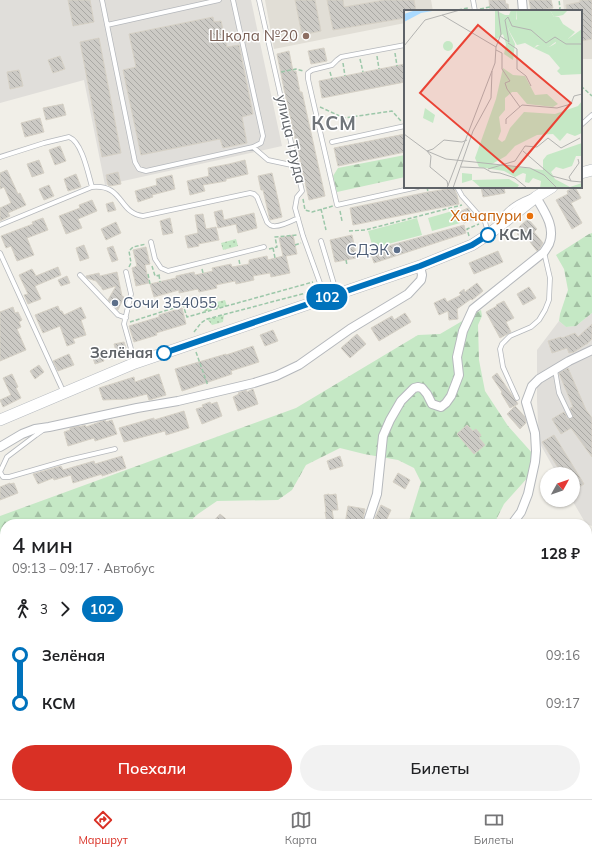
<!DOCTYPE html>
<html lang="ru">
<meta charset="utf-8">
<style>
body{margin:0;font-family:Mulish,sans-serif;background:#f2f2f2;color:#202124;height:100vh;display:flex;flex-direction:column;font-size:15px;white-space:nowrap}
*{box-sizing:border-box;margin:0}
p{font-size:13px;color:#757577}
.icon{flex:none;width:22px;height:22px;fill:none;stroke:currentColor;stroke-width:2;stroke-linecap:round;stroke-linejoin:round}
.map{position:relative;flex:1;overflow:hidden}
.panel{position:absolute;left:0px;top:519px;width:592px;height:280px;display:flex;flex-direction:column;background:#fff;border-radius:16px 16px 0 0;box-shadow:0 1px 3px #0004}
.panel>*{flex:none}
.badge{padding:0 8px;border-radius:13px;font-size:14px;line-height:26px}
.needle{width:26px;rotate:50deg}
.buttons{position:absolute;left:540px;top:467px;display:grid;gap:8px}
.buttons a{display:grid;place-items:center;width:40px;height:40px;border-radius:50%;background:#fff;box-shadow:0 1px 3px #0004;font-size:20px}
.map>.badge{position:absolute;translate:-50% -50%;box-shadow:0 0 0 2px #fff}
.legs{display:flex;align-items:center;gap:6px;height:44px;padding:0 12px;font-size:13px}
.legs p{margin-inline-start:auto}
.headline{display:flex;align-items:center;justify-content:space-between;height:68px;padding:0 12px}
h1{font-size:22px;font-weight:600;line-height:30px}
.cta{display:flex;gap:8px;margin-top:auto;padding:8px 12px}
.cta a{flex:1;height:46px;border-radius:24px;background:#d93025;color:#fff;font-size:16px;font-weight:600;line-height:46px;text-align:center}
.cta a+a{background:#f2f2f2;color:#202124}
ul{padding:0 12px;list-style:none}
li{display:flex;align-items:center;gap:14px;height:48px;font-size:15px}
li i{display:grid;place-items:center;width:6px;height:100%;margin:0 5px;background:currentColor}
li i::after{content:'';width:10px;height:10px;margin:-5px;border:3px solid;border-radius:50%;background:#fff}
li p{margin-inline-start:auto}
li:first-child i{background:linear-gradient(#0000 50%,currentColor 0)}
li:last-child i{background:linear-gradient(currentColor 50%,#0000 0)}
.tab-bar{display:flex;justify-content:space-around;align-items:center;height:56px;border-top:1px solid #e0e0e0;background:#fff;font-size:11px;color:#757577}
.tab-bar a{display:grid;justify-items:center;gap:2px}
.tab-bar .current{color:#d93025}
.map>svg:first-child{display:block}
</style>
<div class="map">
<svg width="592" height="799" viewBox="0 0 592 799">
<defs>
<pattern id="green-dots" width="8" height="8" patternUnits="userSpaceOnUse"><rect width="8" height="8" fill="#c5e8c5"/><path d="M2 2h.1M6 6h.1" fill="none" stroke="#a3c0a4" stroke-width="1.8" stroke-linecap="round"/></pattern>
<pattern id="forest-firs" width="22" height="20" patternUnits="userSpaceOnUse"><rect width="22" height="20" fill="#c5e8c5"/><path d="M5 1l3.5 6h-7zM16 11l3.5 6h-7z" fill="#a3c0a4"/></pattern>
<pattern id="building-back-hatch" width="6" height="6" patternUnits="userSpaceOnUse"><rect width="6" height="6" fill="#cccac5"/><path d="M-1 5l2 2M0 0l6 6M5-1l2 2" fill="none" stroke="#a9a8a4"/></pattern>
</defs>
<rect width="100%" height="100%" fill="#f1efe8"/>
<path fill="#e0deda" d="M0 0H251L282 146 105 185 84 80 0 103Z
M592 313V526L586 524 572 500H573V474H557L539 442 537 401V350L559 321 566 327 576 326Z"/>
<path fill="#e1ded6" d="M265 0H431L433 11H405V23L274 49Z
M563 0H592V59H581V11H564Z"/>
<path fill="url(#green-dots)" d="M236 239 238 246 223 250 221 243Z
M225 300 227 306 203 312 208 304Z
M224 315 223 322 212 325 207 319Z"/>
<path fill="url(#forest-firs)" d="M405 155V177L337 192 333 176 338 168Z
M592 233V313L576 326 566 327 559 321 560 314 568 290 564 269 556 255 589 234Z
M481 310 482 316 478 325 479 360 485 391 508 426 533 454 530 475 504 504 494 524H408L421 482 414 468 398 460 364 454 340 448 306 465 292 490 278 500 217 501 198 514 187 524H5V670L0 668V516L296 408 418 335 440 334Z
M0 730 5 736V794H50L54 799H0Z
M318 794H506L512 799H323Z"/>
<path fill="#c5e8c5" d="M456 210 460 223 432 231 428 218Z
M417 218 422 235 373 248 368 231Z"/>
<path fill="url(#building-back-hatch)" stroke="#d6d1c6" d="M68 0H90L94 22 73 26Z
M295 0H315L321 31 302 35Z
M327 0H343L344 7 385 0H414L416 11H405V18L333 30Z
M489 0H505L506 4H508L509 11H490Z
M529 0H551L553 8 531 11Z
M580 0H592V39L581 41V11H567L566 5 580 2Z
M213 17 214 22 221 21 227 47 239 45 253 114 242 117 247 143 223 148 220 139 141 155 123 70 136 67 129 34Z
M99 38 121 153 102 157 80 42Z
M324 48 327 61 311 64 308 51Z
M289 51 293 71H296L300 92H302L325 196 309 200 284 89 277 54Z
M60 56 65 69 53 73 48 60Z
M405 64V82L322 98 319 81Z
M19 70 23 86 10 89 7 72Z
M63 104 66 115 46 120 43 108Z
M40 118 44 132 25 137 21 123Z
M405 134V152L338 166 334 148Z
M60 146 66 161 55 165 49 150Z
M39 160 44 173 32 177 27 164Z
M245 160 248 174 226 179V181L203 185 205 191 190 195 187 181 209 176 208 168 229 164Z
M7 170 18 194 20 193 26 205 8 213 10 216 0 221V208L11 203 4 187 0 189V173Z
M118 172 121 184 110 186 108 185 106 175Z
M272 173 282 217 270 220 263 190H261L258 176Z
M76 174 81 187 68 191 64 179Z
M172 175 175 189 152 195 153 197 138 202 135 191 157 185 156 179Z
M49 185 54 196 44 200 39 189Z
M481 187H504L505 193 483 197Z
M575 187 581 198 571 203 582 223 572 229 556 200 568 194 567 191Z
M454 188 457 195 459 204 353 225 350 208 428 192Z
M92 200 97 211 78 219 82 228 66 234 59 216 80 208 79 205Z
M113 202 116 210 108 212 106 204Z
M468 208 471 213 472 212 477 218 464 223 459 212Z
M222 210 224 220 254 213 257 228 238 233 236 224 218 228 214 212Z
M203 214 206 229 216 227 219 240 198 244 199 246 188 248 185 236 198 233 195 215Z
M43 218 48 230 27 238 34 255 17 261 11 246 6 248 1 236 33 224 32 222Z
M170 218 173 233 163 235 160 221Z
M528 219 537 229 534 232 543 243 540 248 537 251 527 238 524 241 517 234 522 230 519 227Z
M116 222 121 233 106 240 101 229Z
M464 225 466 233 374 263 370 251Z
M293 235 297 254 286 256 290 273 271 277 270 273 253 276 254 280 236 284 235 281 216 285 217 288 199 292 198 289 179 293V290L154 297 150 284 176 278V276L194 272 195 275 213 271 212 268 231 264 232 267 249 264V260L267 256 268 260 283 256 279 238Z
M352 235 357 258 335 262 330 240Z
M84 245 89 258 80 261 76 248Z
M113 246 118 260 112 262 107 248Z
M146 247 150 264 145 265 149 283 136 286 132 268 137 266 133 250Z
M498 251 503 262 474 274 469 263Z
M58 267 61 275 35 286 41 299 28 304 24 295 28 294 19 275 32 269 36 276Z
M117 272 122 296 124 297 118 310 108 300 116 286 103 290 101 287 96 281 87 278 86 276 99 273 100 276Z
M67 276 70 283 61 286 58 280Z
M477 283 483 291 472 300 471 299 457 309 458 319 449 320 448 311 439 315 434 303 445 298 447 302 461 295 459 293 464 289 465 292Z
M529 287 536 298 523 305 517 294Z
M504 301 514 318 506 322 511 332 500 338 486 312 497 306 496 305Z
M58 306 60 311H62L64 315 81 307 86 318 81 320 86 335 73 339 75 343 67 346 60 326 43 333 35 315Z
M13 307 15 313 18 312 22 320 19 322 21 327 17 329 26 350 0 361V312Z
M182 308 186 324 156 333 157 335 134 342 129 326 159 317V315Z
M405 313 411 322 379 341 371 328 392 316 394 320Z
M592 324V339L587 344H586L574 352 569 353 567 348 552 353 548 341 561 337 562 338 575 333 578 337Z
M273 330 278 341 265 346 260 335Z
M357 334 366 344 350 358 341 348Z
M124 342 126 348 116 351 114 344Z
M253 346 259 362 231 371 232 374 182 391 175 369 226 354V355Z
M101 352 104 361 95 364 92 355Z
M69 354 74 365 58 371 53 361Z
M39 365 44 372 35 379 30 371Z
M568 368 586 410 592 418V457L571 428 561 434 552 419 564 412 568 419H571L573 417 570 408 573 407 559 373Z
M497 373 518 404 510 408 501 393 502 392 492 377Z
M12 374 18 387 16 388 21 398 3 407 0 400 11 395 3 378Z
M159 374 166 395 149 400 147 394 127 399 103 400 99 388 134 377 135 382Z
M253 389 258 404 238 411 233 397 239 394 238 393 246 390 247 392Z
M210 402 211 404 217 402 222 416 202 424 196 409 203 407 202 405Z
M515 406 525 417 526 423 520 429 507 414Z
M184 411 189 428 166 435 165 431 124 442 119 428 154 418V420Z
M105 420 106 422 112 420 117 434 95 441 94 438 68 446 64 432 70 430V428L79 426V427L85 425 86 427Z
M467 425 473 431 476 429 481 435 479 438 485 445 474 454 457 434Z
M554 435 584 484 573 491V474H562L542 442Z
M122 456 126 468 102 476V474L73 483 71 475 54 480 53 478 38 484 33 474 61 466 63 470 94 461 95 464Z
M340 456 343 466 330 470 327 461Z
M398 473 410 480 405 489 393 482Z
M10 483V484L14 483 18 493 0 500V487Z
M329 494V495L336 494 338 510H332L334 522 327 523 325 512H326L324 495Z
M381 505 391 510 385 523 375 518Z
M348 506 365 509 362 524H345Z
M220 514 226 519 222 524H211Z"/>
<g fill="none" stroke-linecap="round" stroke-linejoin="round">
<defs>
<path id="service" d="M102 0 135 162 139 169 146 171 253 147 261 143 263 136 233 0
M259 0 302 191 297 197 295 208 303 236 325 297
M473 0 475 11
M107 25 219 0
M405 45 341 57 337 60 332 65 312 70 308 73V79L337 205 418 187
M581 125 592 115
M332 142 405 126
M253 147 268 160 296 166
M0 157 44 143 69 137C82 142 88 173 92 187
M457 187 462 196 485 222 488 232
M499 223C504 210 517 202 530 197
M0 225 92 187C124 184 118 213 143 216L250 193 254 194 257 197 267 222C269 224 270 226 273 226 279 227 292 221 298 218
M321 241 337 294
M151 242 155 259 161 268 168 271 264 247
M0 253 64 393
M126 272 131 294 124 324 135 363
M80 275 118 315 126 318
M555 370 559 393 570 416
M517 398 503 367 500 349 502 344 510 336 531 327 539 320 545 310 549 300 550 278 544 252
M0 472 3 477H9L68 460 115 449
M0 472 7 457 36 435 43 430
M587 740 592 730"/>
<path id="minor" d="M522 0 523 11
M0 447 22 434 35 429 49 427 137 408 178 401 254 383 276 376 299 365 350 329 408 294 421 280 422 275 420 266
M367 524 377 494 383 436 390 420 401 401 414 388 418 387 422 388 427 394 432 404 441 407 446 403 451 396 459 375 457 357 463 331 473 309 544 252C546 249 548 246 549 244 556 227 544 211 536 197
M512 524 521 512 528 494 535 462 536 451 535 433 526 402 532 386 539 379 569 361 592 350
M0 723 5 726
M214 794 215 799
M567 794 575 799
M144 799 145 794"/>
<path id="secondary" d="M581 173 592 170
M0 420 135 363 420 266 472 245 489 234 536 197 552 187"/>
<path id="trunk" d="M0 744 5 751
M37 794 41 799"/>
</defs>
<use href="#service" stroke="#b5b8bc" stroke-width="5.5"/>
<use href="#minor" stroke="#b5b8bc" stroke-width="10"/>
<use href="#secondary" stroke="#b6babf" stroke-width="12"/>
<use href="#trunk" stroke="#f9ab00" stroke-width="14"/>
<path stroke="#9cc7a9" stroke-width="1.5" stroke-dasharray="4 2" stroke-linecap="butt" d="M480 9 490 7
M458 10 468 8
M559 11 560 8 559 0
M395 53 397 66
M377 56 379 69
M360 59 363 72
M343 63 345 76
M281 72 296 69 303 71
M330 72 332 79
M581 86 592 96
M320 107 344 118 392 111 401 121
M427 187 428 192
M444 187V189
M303 199 305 210 312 212 333 206
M321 209 326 230
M340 211 342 221
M349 231 365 230 462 205
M469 236 467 229 479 224
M295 245 301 243
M273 248 275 258
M269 249 277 247 275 237 297 235
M239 260 240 265
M346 260 347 265
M152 266 155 276 160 275
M129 267 131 263 129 251 133 247 146 244
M202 269 203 273
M148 274 150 284H149
M159 275 160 282
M130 322 183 305 187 317 313 282
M194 332 201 323 207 319 317 290
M196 352 208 386"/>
<use href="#service" stroke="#fff" stroke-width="4"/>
<use href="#minor" stroke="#fff" stroke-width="8"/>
<use href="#secondary" stroke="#fff" stroke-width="11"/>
<use href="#trunk" stroke="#feeaa1" stroke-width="13"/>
</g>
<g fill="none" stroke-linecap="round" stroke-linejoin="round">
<defs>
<path id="line-1" d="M164 353 420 266 472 245 488 235"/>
</defs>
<use href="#line-1" stroke="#fff" stroke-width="9"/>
<use href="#line-1" stroke="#0072bc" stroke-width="6"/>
</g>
<circle fill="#8d6e63" stroke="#fff" stroke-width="1.5" cx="306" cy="36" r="4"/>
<circle fill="#e8710a" stroke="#fff" stroke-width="1.5" cx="530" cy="216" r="4"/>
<g fill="#fff" stroke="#0072bc" stroke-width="2">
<circle cx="488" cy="235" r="7"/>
<circle cx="164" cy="353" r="7"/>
</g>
<g fill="#5c6f8a" stroke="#fff" stroke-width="1.5">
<circle cx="397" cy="250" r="4"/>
<circle cx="115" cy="303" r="4"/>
</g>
<g text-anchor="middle" stroke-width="3" stroke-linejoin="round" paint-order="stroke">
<g font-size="15" fill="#785e54" stroke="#fff" text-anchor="end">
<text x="298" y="41">Школа №20</text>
</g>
<g font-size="15" fill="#5f6368" stroke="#fff">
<text transform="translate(291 139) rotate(77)" y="5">улица Труда</text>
</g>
<g font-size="15" fill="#c56008" stroke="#fff" text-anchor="end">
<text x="522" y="221">Хачапури</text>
</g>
<g font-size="15" font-weight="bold" fill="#5f6368" stroke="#fff" text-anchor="start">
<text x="499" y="240">КСМ</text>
<text x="153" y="358" text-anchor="end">Зелёная</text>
</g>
<g font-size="15" fill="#4e5e75" stroke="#fff" text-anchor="end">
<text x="389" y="255">СДЭК</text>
<text x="123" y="308" text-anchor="start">Сочи 354055</text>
</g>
<g font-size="19" font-weight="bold" letter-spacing="1" fill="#70757a" stroke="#fff">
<text x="334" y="130">КСМ</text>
</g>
</g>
<g transform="translate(404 10)">
<rect width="178" height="178" fill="#f1efe8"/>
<path d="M113 0H146L150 7H155L159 14 171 22 164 29 154 30 145 37 133 35 130 38 121 33 113 35 104 19 113 9ZM21 98 31 105 29 113 19 108Z" fill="#c5e8c5"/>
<path d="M91 0 101 5H105L107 0H113L112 11 104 19 111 34 109 50 100 44 102 34 99 24 93 29 91 28ZM146 0H164L159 5 150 7ZM178 19V64L157 65 153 61 156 58 145 45 130 38 138 34 145 37 149 35 152 33 150 29H164ZM99 58 109 65 121 66 131 85 143 84 154 94 149 97 123 94 113 82H108L101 88V100L95 107 97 121 94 129 98 132 101 130 106 118 120 102 151 104 174 96 178 91V123L171 126 163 123 156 131 149 124 133 125 111 136 102 146 88 154 139 160V150L143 145 178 133V146H172L168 156 159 159 152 157 147 162 151 169 166 177 178 173V178H136L137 171 129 168 125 173 121 172 122 164 119 163 111 167 100 161 75 157 71 148 92 89ZM58 163 68 164V170L105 169 115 175 113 178 76 177 68 170 58 173Z" fill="#c5e8c5"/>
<path d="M39 36a5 5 0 1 1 10 0a5 5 0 1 1-10 0Z" fill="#c5e8c5"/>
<path d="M12 0H34L17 3 0 12V4Z" fill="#aadaff"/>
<path fill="none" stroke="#b3b3b1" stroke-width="1" d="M38 5 92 37M96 26 105 32 101 10 104 7 108 16 127 20 142 33 151 27 162 34H178M104 33 113 39V59L122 66 127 76M0 36 21 10 56 0M92 40 98 43V59L106 71 101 73 103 79 116 97M102 114V109L118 95 153 98 167 94 170 86 178 84M0 124 23 141 42 149 126 158 140 165 153 178M119 141 148 166 167 171M174 149 175 153 165 167 167 171 178 172M57 157 80 158 87 162 96 163 111 168 123 178M84 159 111 151 121 136 133 137 144 128 157 138 176 128M44 176 43 171 26 157 27 146 23 141 29 139 40 130 58 132 63 130M43 178 91 53 92 37 97 24 94 0M49 178 69 121 87 88 88 61"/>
<path fill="#ea4335" fill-opacity="0.15" stroke="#ea4335" stroke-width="2" d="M74 15 167 93 109 162 16 83Z"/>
<rect width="178" height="178" fill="none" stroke="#5f6368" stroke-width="2"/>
</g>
</svg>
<div class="buttons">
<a><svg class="needle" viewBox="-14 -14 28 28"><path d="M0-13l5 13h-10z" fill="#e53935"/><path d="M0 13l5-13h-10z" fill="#757577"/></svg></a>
</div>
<b class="badge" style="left:327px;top:297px;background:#0072bc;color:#fff">102</b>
<section class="panel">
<div class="headline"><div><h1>4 мин</h1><p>09:13 – 09:17 · Автобус</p></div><b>128 ₽</b></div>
<div class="legs"><svg class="icon" aria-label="walk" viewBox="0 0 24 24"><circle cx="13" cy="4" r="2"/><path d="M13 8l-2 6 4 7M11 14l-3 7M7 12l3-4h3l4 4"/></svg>3<svg class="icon" aria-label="forward" viewBox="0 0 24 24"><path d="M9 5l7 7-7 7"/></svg><b class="badge" style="background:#0072bc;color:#fff">102</b></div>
<ul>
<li><i style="color:#0072bc"></i><b>Зелёная</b><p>09:16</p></li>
<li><i style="color:#0072bc"></i><b>КСМ</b><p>09:17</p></li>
</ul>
<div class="cta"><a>Поехали</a><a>Билеты</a></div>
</section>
</div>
<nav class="tab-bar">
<a class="current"><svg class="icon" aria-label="directions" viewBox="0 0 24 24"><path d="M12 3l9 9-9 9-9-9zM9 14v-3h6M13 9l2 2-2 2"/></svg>Маршрут</a>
<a><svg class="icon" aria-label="map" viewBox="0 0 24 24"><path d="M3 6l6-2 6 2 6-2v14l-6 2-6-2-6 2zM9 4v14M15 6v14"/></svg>Карта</a>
<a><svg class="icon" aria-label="tickets" viewBox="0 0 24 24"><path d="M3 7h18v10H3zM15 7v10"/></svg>Билеты</a>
</nav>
